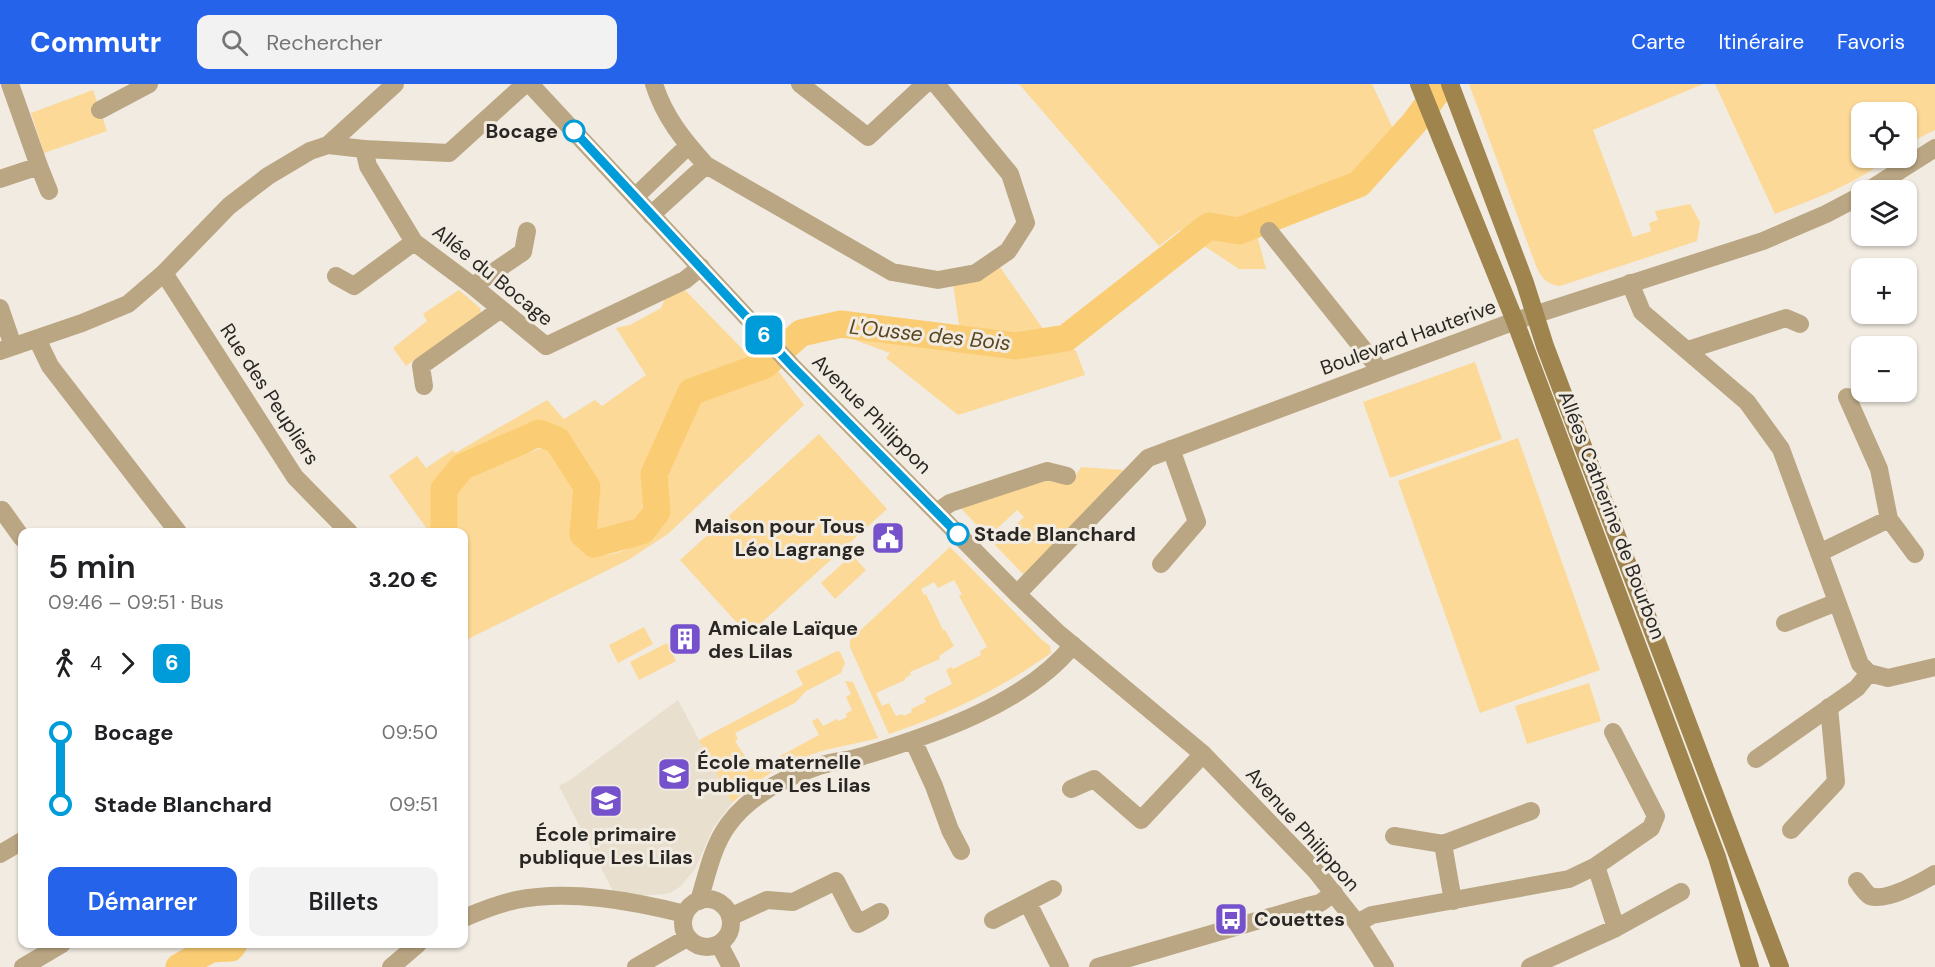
<!DOCTYPE html>
<html lang="fr">
<meta charset="utf-8">
<style>
body{margin:0;font-family:"DM Sans",sans-serif;background:#f2f2f2;color:#202124;height:100vh;display:flex;flex-direction:column;font-size:22px;white-space:nowrap}
*{box-sizing:border-box;margin:0}
p{font-size:20px;color:#757577}
.icon{flex:none;width:33px;height:33px;fill:none;stroke:currentColor;stroke-width:2;stroke-linecap:round;stroke-linejoin:round}
.map{position:relative;flex:1;overflow:hidden}
.side{position:absolute;left:18px;top:444px;width:450px;height:420px;display:flex;flex-direction:column;background:#fff;border-radius:12px;box-shadow:0 2px 4px #0004}
.side>*{flex:none}
.badge{padding:0 12px;border-radius:9px;font-size:21px;line-height:39px}
.tools{position:absolute;left:1851px;top:18px;display:grid;gap:12px}
.tools a{display:grid;place-items:center;width:66px;height:66px;border-radius:12px;background:#fff;box-shadow:0 2px 4px #0004;font-size:30px}
.map>.badge{position:absolute;translate:-50% -50%;box-shadow:0 0 0 3px #fff}
.legs{display:flex;align-items:center;gap:9px;height:66px;padding:0 30px;font-size:20px}
.legs p{margin-inline-start:auto}
.summary{display:flex;align-items:center;justify-content:space-between;height:102px;padding:0 30px}
h1{font-size:33px;font-weight:600;line-height:45px}
.action{display:flex;gap:12px;margin-top:auto;padding:12px 30px}
.action a{flex:1;height:69px;border-radius:12px;background:#2563eb;color:#fff;font-size:24px;font-weight:600;line-height:69px;text-align:center}
.action a+a{background:#f2f2f2;color:#202124}
ul{padding:0 30px;list-style:none}
li{display:flex;align-items:center;gap:21px;height:72px;font-size:22px}
li i{display:grid;place-items:center;width:9px;height:100%;margin:0 8px;background:currentColor}
li i::after{content:'';width:15px;height:15px;margin:-8px;border:4px solid;border-radius:50%;background:#fff}
li p{margin-inline-start:auto}
li:first-child i{background:linear-gradient(#0000 50%,currentColor 0)}
li:last-child i{background:linear-gradient(currentColor 50%,#0000 0)}
header{display:flex;align-items:center;gap:36px;box-sizing:border-box;height:84px;padding:0 30px;background:#2563eb;color:#fff}
header strong{font-size:28px}
nav{display:flex;gap:33px;margin-inline-start:auto;font-size:21px}
.search{width:420px;height:54px;background:#f2f2f2;display:flex;align-items:center;gap:15px;box-sizing:border-box;padding:0 21px;border-radius:12px;color:#757577;font-size:22px}
.map>svg:first-child{display:block}
</style>
<header>
<strong>Commutr</strong>
<div class="search"><svg class="icon" aria-label="search" viewBox="0 0 24 24"><circle cx="10" cy="10" r="6"/><path d="M15 15l6 6"/></svg>Rechercher</div>
<nav><a>Carte</a><a>Itinéraire</a><a>Favoris</a></nav>
</header>
<div class="map">
<svg width="1935" height="883" viewBox="0 0 1935 883">
<rect width="100%" height="100%" fill="#f1ebe1"/>
<path fill="#e8dfce" d="M678 616 732 719 713 744 695 785 681 802 670 809 664 810 638 812 613 807 559 702 570 696Z"/>
<path fill="#fcd997" fill-rule="evenodd" d="M1019 0H1372L1404 68 1277 125 1258 155 1266 185H1239L1180 146 1159 162Z
M1469 0H1703L1593 46 1633 153 1651 147 1649 139 1658 136 1655 127 1690 120 1700 138 1697 157 1560 202C1547 201 1541 193 1536 182Z
M1715 0H1935V46L1907 60 1906 28H1862V74H1889C1855 100 1815 115 1775 130Z
M93 6 107 47 44 69 31 29Z
M1000 183 1043 245 1051 247 1024 254 960 247 953 200Z
M682 203 754 277 701 294 683 307 667 333 647 382 641 437 627 445 597 452 592 447 593 404 567 352 553 341 542 338 456 380 434 407 435 424 439 435 438 448H429L389 392 417 372 426 384 453 366 455 369 547 316 564 335 595 316 602 322 646 291 616 244 630 241 661 224 666 212Z
M459 206 480 224 481 228 479 232 406 282 393 264 427 237 423 230Z
M847 253 989 265 1024 272 1044 269 1067 261 1076 267 1085 291 958 331 886 274 890 269Z
M1475 278 1502 355 1390 394 1363 318Z
M775 283 804 321 668 450 628 476 464 557V448H454C452 440 449 430 449 421 448 393 502 373 523 362L531 368 549 361 574 399 575 451 588 468C594 469 601 471 606 471 623 469 654 455 660 439 664 426 662 410 664 397 670 371 679 338 695 316 709 297 754 299 775 283Z
M819 350 887 425 748 551 680 476Z
M1518 354 1600 586 1480 629 1398 397Z
M1081 383 1124 386 1024 491 995 461 1024 433 1017 426 988 453 958 421 1037 395 1070 401Z
M950 463 1041 555 1050 562 1051 569C1000 605 948 630 889 650L850 563V556ZM954 496 962 510 959 512 987 563 980 567 981 571 953 585 951 583 946 586 952 600 924 614 926 618 911 625 912 628 904 632 902 630 896 632 889 619 882 622 876 609 905 596V594L911 591 910 588 940 575 939 572 954 562 945 546H943L926 510 924 511 921 505 934 498 938 504Z
M852 471 866 486 835 515 821 499Z
M644 543 653 560 618 579 609 561Z
M667 559 676 577 639 596 630 578Z
M837 567 840 568 845 579 841 589 806 607 795 619 735 649 738 655 735 657 754 686 819 651 812 637 818 634 823 642 837 635 839 637 847 633 846 630 852 626 846 613 851 610 845 597 853 598 878 654C856 660 832 663 810 671 780 681 755 697 732 719L699 656 803 601 796 587Z
M1589 599 1601 637 1527 660 1515 622Z"/>
<g fill="none" stroke-linecap="round" stroke-linejoin="round">
<path stroke="#facd74" stroke-width="27" d="M444 448V405L462 383 539 349 557 356 587 403 583 450 594 460 642 447 657 428 654 390 691 308 765 281 801 249 841 240 1016 262 1066 254 1209 142 1239 147 1359 100 1414 39 1443 0
M179 883 211 865 231 864 234 860"/>
<path stroke="#baa683" stroke-width="18" d="M654 0C664 32 683 56 706 81L892 188 938 196 976 189 1008 167 1026 139 1010 90 936 0
M800 0 868 53 925 0
M100 26 149 0
M364 65 368 82 414 158 473 202 546 262 685 196 701 183
M39 82 49 107
M0 95 39 82 10 0
M635 113 688 62
M651 131 706 81
M1269 147 1380 286
M164 189 295 393 349 448
M336 192 354 202 414 158
M1630 199 1642 228 1747 318 1781 365 1860 580 1869 589
M473 202 523 168 527 147
M0 224 13 262
M37 255 50 282 178 448
M1688 266 1786 234 1800 240
M424 302 421 282 501 225
M1847 313 1879 385 1889 435 1915 470
M2 426 22 454
M937 428 950 419 1047 387 1067 392
M1819 469 1889 435
M1161 480 1197 438 1171 365
M1785 539 1837 518
M913 656 934 702 950 746 961 767
M1756 675 1857 604 1869 589 1888 594 1935 583
M1071 705 1094 695 1141 736 1203 670
M1791 746 1836 698 1829 623
M1394 752 1443 760 1531 727
M1443 760 1453 817
M0 770 22 757
M1596 782 1616 844
M1857 797C1861 802 1865 809 1870 812 1886 818 1922 798 1935 790
M683 839a24 24 0 1 1 48 0a24 24 0 1 1-48 0Z
M699 817C707 791 712 763 728 741 749 712 786 693 819 682 833 677 849 677 863 672 933 651 1027 619 1073 561
M1028 819 1060 883
M730 833 767 816 793 818 836 797 858 840 880 828
M464 834C480 827 498 820 516 816 569 805 633 817 685 830
M993 836 1053 805
M1357 839 1372 831 1569 795 1596 782 1651 744 1656 732 1613 648
M719 860 731 883
M23 883 62 860
M391 883 418 860
M636 883 687 854
M1098 883 1308 822 1320 819 1334 809
M1530 883 1616 844 1681 808"/>
<path stroke="#baa683" stroke-width="18" d="M530 0 792 282 1017 510 1058 549 1203 670 1315 786 1357 839 1385 883
M328 61 364 65 449 69 525 0
M1869 106 1935 64
M0 267 82 239 128 220 164 189 229 122 268 92 310 67 328 61 395 0
M1017 510 1148 374 1515 237 1763 157 1826 130 1862 111"/>
<path stroke="#a0844d" stroke-width="18" d="M1419 0 1515 237 1717 773 1750 883
M1450 0 1525 199 1545 262 1780 883"/>
</g>
<g fill="none" stroke-linecap="round" stroke-linejoin="round">
<defs>
<path id="line-1" d="M574 47 792 282 958 450"/>
</defs>
<use href="#line-1" stroke="#fff" stroke-width="14"/>
<use href="#line-1" stroke="#009bd9" stroke-width="9"/>
</g>
<defs>
<symbol id="civic-square" viewBox="-11 -11 22 22"><rect x="-9" y="-9" width="18" height="18" rx="4" fill="#7552cb" stroke="#f1ebe1"/><path d="M-.6-6.5H3V-4.5H.6V-3L4-1V1h2V6H-6V1h2V-1L-.6-3ZM-1.2 2.5V6h2.4V2.5Z" fill="#fff"/></symbol>
<symbol id="building-square" viewBox="-11 -11 22 22"><rect x="-9" y="-9" width="18" height="18" rx="4" fill="#7552cb" stroke="#f1ebe1"/><path d="M-4-6H4V6H1V3H-1V6H-4ZM-2.5-4.3h1.7v1.8h-1.7ZM.8-4.3h1.7v1.8H.8ZM-2.5-1h1.7V.8h-1.7ZM.8-1h1.7V.8H.8Z" fill="#fff"/></symbol>
<symbol id="school-square" viewBox="-11 -11 22 22"><rect x="-9" y="-9" width="18" height="18" rx="4" fill="#7552cb" stroke="#f1ebe1"/><path d="M0-5L7-2L0 1L-7-2ZM-4 1L0 2.5L4 1V4Q0 6-4 4Z" fill="#fff"/></symbol>
<symbol id="bus-square" viewBox="-11 -11 22 22"><rect x="-9" y="-9" width="18" height="18" rx="4" fill="#7552cb" stroke="#f1ebe1"/><path d="M-5-6H5V4H4V6H2V4H-2V6H-4V4H-5ZM-3.5-4V0h7V-4ZM-3.5 1.2v1.5H-2V1.2ZM2 1.2v1.5H3.5V1.2Z" fill="#fff"/></symbol>
</defs>
<g fill-rule="evenodd">
<use href="#civic-square" x="869" y="435" width="38" height="38"/>
<use href="#building-square" x="666" y="536" width="38" height="38"/>
<use href="#school-square" x="655" y="671" width="38" height="38"/>
<use href="#school-square" x="587" y="698" width="38" height="38"/>
<use href="#bus-square" x="1212" y="816" width="38" height="38"/>
</g>
<g fill="#fff" stroke="#009bd9" stroke-width="3">
<circle cx="574" cy="47" r="10"/>
<circle cx="958" cy="450" r="10"/>
</g>
<g text-anchor="middle" stroke-width="6" stroke-linejoin="round" paint-order="stroke">
<g font-size="20" font-weight="bold" fill="#292623" stroke="#f1ebe1" text-anchor="end">
<text x="558" y="54">Bocage</text>
<text x="974" y="457" text-anchor="start">Stade Blanchard</text>
</g>
<g font-size="20" fill="#292623" stroke="#f1ebe1">
<text transform="translate(493 191) rotate(39)" y="7">Allée du Bocage</text>
<text transform="translate(1408 253) rotate(-20)" y="7">Boulevard Hauterive</text>
<text transform="translate(270 310) rotate(57)" y="7">Rue des Peupliers</text>
<text transform="translate(872 330) rotate(45)" y="7">Avenue Philippon</text>
<text transform="translate(1612 431) rotate(69)" y="7">Allées Catherine de Bourbon</text>
<text transform="translate(1303 745) rotate(48)" y="7">Avenue Philippon</text>
</g>
<g font-size="20" font-weight="bold" fill="#292623" stroke="#f1ebe1" text-anchor="start">
<text x="865" y="449" text-anchor="end">Maison pour Tous<tspan x="865" dy="23">Léo Lagrange</tspan></text>
<text x="708" y="551">Amicale Laïque<tspan x="708" dy="23">des Lilas</tspan></text>
<text x="697" y="685">École maternelle<tspan x="697" dy="23">publique Les Lilas</tspan></text>
<text x="606" y="757" text-anchor="middle">École primaire<tspan x="606" dy="23">publique Les Lilas</tspan></text>
<text x="1254" y="842">Couettes</text>
</g>
<g font-size="21" font-style="italic" fill="#594621" stroke="#f1ebe1">
<text transform="translate(930 251) rotate(6)" y="7">L'Ousse des Bois</text>
</g>
</g>
</svg>
<div class="tools">
<a><svg class="icon" aria-label="locate" viewBox="0 0 24 24"><circle cx="12" cy="12" r="6"/><path d="M12 2v4M12 18v4M2 12h4M18 12h4"/></svg></a>
<a><svg class="icon" aria-label="layers" viewBox="0 0 24 24"><path d="M12 4l9 5-9 5-9-5zM3 14l9 5 9-5"/></svg></a>
<a>+</a>
<a>−</a>
</div>
<b class="badge" style="left:764px;top:251px;background:#009bd9;color:#fff">6</b>
<section class="side">
<div class="summary"><div><h1>5 min</h1><p>09:46 – 09:51 · Bus</p></div><b>3.20 €</b></div>
<div class="legs"><svg class="icon" aria-label="walk" viewBox="0 0 24 24"><circle cx="13" cy="4" r="2"/><path d="M13 8l-2 6 4 7M11 14l-3 7M7 12l3-4h3l4 4"/></svg>4<svg class="icon" aria-label="forward" viewBox="0 0 24 24"><path d="M9 5l7 7-7 7"/></svg><b class="badge" style="background:#009bd9;color:#fff">6</b></div>
<ul>
<li><i style="color:#009bd9"></i><b>Bocage</b><p>09:50</p></li>
<li><i style="color:#009bd9"></i><b>Stade Blanchard</b><p>09:51</p></li>
</ul>
<div class="action"><a>Démarrer</a><a>Billets</a></div>
</section>
</div>
